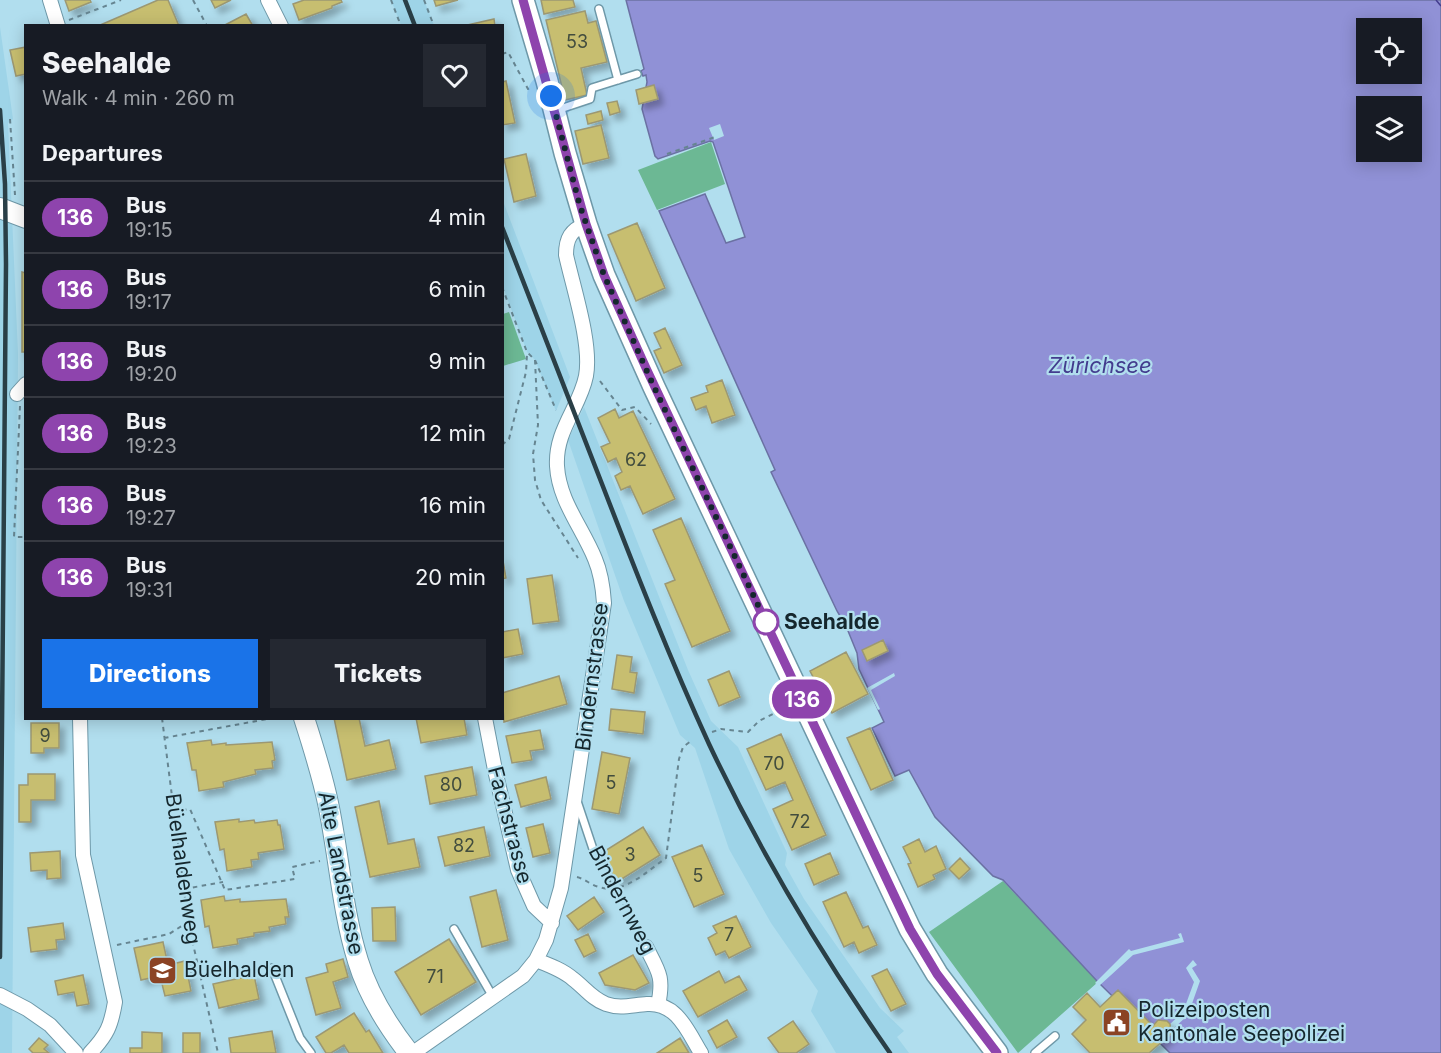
<!DOCTYPE html>
<meta charset="utf-8">
<style>
body{margin:0;font-family:Inter,sans-serif;background:#242831;color:#f1f3f6;height:100vh;display:flex;flex-direction:column;font-size:22px;white-space:nowrap}
*{box-sizing:border-box;margin:0}
p{font-size:20px;color:#9ea1a6}
.icon{flex:none;width:33px;height:33px;fill:none;stroke:currentColor;stroke-width:2;stroke-linecap:round;stroke-linejoin:round}
.map{position:relative;flex:1;overflow:hidden}
.panel{position:absolute;left:24px;top:24px;width:480px;height:696px;display:flex;flex-direction:column;background:#171b24;border-radius:0px;box-shadow:0 3px 15px #0003}
.panel>*{flex:none}
.badge{padding:0 12px;border-radius:20px;font-size:21px;line-height:39px}
.tools{position:absolute;left:1356px;top:18px;display:grid;gap:12px}
.tools a{display:grid;place-items:center;width:66px;height:66px;border-radius:0px;background:#171b24;box-shadow:0 3px 15px #0003;font-size:30px}
.you{position:absolute;width:30px;height:30px;margin:-15px;border:4px solid #fff;border-radius:50%;background:#1a73e8;box-shadow:0 0 0 9px #1a73e833}
.map>.badge{position:absolute;translate:-50% -50%;box-shadow:0 0 0 3px #fff}
h2{padding:0 18px;font-size:22px;line-height:54px}
.round{display:grid;place-items:center;flex:none;width:63px;height:63px;border-radius:0px;background:#242831}
.head{display:flex;align-items:center;justify-content:space-between;height:102px;padding:0 18px}
h1{font-size:28px;font-weight:800;line-height:45px}
.action{display:flex;gap:12px;margin-top:auto;padding:12px 18px}
.action a{flex:1;height:69px;border-radius:0px;background:#1a73e8;color:#fff;font-size:24px;font-weight:800;line-height:69px;text-align:center}
.action a+a{background:#242831;color:#f1f3f6}
ul{padding:0;list-style:none}
li{display:flex;align-items:center;gap:18px;height:72px;padding:0 18px;border-top:2px solid #363941}
li div{flex:1}
li b{display:block;font-size:22px}
li em{font-style:normal}
li .badge{min-width:66px;font-weight:700;text-align:center}
.map>svg:first-child{display:block}
</style>
<div class="map">
<svg width="1441" height="1053" viewBox="0 0 1441 1053">
<defs>
<filter id="shadow"><feDropShadow dx="5.5" dy="5.5" stdDeviation="3" flood-color="#0004"/></filter>
</defs>
<rect width="100%" height="100%" fill="#b1deee"/>
<path fill="#9ed4e8" d="M391 0H424L434 25H401Z
M0 27 13 119 8 123 18 354 12 1053H0Z
M503 201 570 377 556 411 535 360 527 352 503 287Z
M584 407 688 670 711 721 738 747 787 853 785 865 804 899 880 1008 904 1031 897 1037 909 1053H836L811 1011 818 991 771 923 729 849 695 748 680 735 624 601 568 440Z"/>
<path fill="#6cb894" d="M711 142 725 184 657 210 638 170Z
M509 312 526 359 503 366V314Z
M1003 881 1098 982 1018 1053 929 932Z"/>
<path fill="#9091d6" stroke="#6b71a3" stroke-width="1.5" fill-rule="evenodd" d="M626 0H1441V1053H1170L1097 981 1003 880 993 876 935 817 909 770 895 776 872 728 884 722 859 669 857 653 846 626 837 611 771 472 775 470 659 211 705 194 726 243 745 237 713 142 710 141 658 159 655 156 642 109 647 82 646 75 643 76 641 71 644 69ZM1366 28H1412V74H1366ZM1366 106H1412V152H1366Z"/>
<path fill="#b1deee" d="M720 124 724 136 714 140 709 128Z
M894 673 895 676 871 690 880 709 878 710 867 688Z
M1181 933 1184 942 1133 955 1099 986 1095 983 1129 949 1131 951 1180 938 1178 934Z
M1193 960 1197 965 1192 968 1200 981 1188 1015 1172 1030 1170 1024 1183 1012 1194 982 1186 968Z"/>
<g fill="none" stroke-linecap="round" stroke-linejoin="round">
<path stroke="#433c8e" stroke-width="1.5" stroke-dasharray="8 6" stroke-linecap="butt" d="M1436 0 1441 6"/>
</g>
<path fill="#c7be6f" stroke="#9c9873" stroke-width="1.5" filter="url(#shadow)" d="M65 0H90L91 2 69 11Z
M158 0H168L179 26H98Z
M211 0H231L215 8Z
M304 0H341L342 2 332 6V8L299 20 293 4Z
M434 0H458L436 6Z
M541 0H573L575 7 544 14Z
M585 11 588 23 596 21 607 62 581 68 587 95 565 100 546 20Z
M246 14 253 26H223Z
M494 19 495 26H463Z
M26 47V74L16 76 10 50Z
M506 81 515 123 502 125V82Z
M654 85 658 99 639 104 636 90Z
M617 101 620 112 610 115 607 103Z
M601 111 603 120 588 124 586 115Z
M601 125 609 158 583 164 575 131Z
M526 154 536 196 514 202 504 159Z
M637 223 665 288 636 301 608 235Z
M22 272 26 273V352H22Z
M665 328 682 365 664 373 654 351 661 348 654 333Z
M722 380 735 415 712 423 706 406 696 410 691 398 708 392 706 386Z
M615 409 619 418 633 411 675 499 643 514 630 486 621 490 615 476 622 472 616 458 608 462 601 447 610 443 598 418Z
M681 518 730 631 692 647 665 584 675 580 653 530Z
M502 555 506 578 502 579Z
M552 575 559 621 533 624 527 579Z
M518 629 523 654 502 658V632Z
M883 640 888 651 867 661 862 650Z
M846 652 868 694 832 713 810 671Z
M617 655 632 657 630 672 637 673 634 693 612 689Z
M729 671 740 697 719 706 708 680Z
M559 676 567 704 504 722 502 693Z
M611 709 645 712 643 734 609 730Z
M334 718H359L365 746 389 740 396 769 347 780Z
M416 718H464L467 735 421 743Z
M31 723H59V748H44V753H31Z
M870 728 893 780 871 790 847 738Z
M540 730 544 749 530 751 532 760 512 763 506 736Z
M781 734 826 835 792 850 773 809 793 800 785 782 766 790 747 749Z
M211 740 212 745 226 743V745L272 742 275 760 272 761 273 768 255 770 256 774 223 782 224 787 199 791 196 770H192L187 743Z
M602 752 630 758 619 814 592 809Z
M472 767 477 795 430 804 425 776Z
M28 774H55V800H31V822H19V785H28Z
M546 777 551 799 521 807 515 785Z
M379 801 388 844 414 839 420 867 370 877 355 807Z
M239 819V822L254 820 255 823 277 820 278 825H280L284 849 258 853 259 859 251 860 252 867 227 871 224 849 220 850 215 822Z
M543 824 550 853 533 857 526 828Z
M484 827 490 856 445 866 438 837Z
M643 827 660 855 617 882 600 854Z
M919 839 925 852 936 846 946 869 933 875 935 879 918 887 908 864 911 863 903 847Z
M702 845 724 894 694 907 672 857Z
M60 851 61 878 47 879V870L31 871 30 853Z
M830 853 839 874 814 885 805 864Z
M960 858 970 869 959 879 949 869Z
M496 890 508 940 482 947 470 897Z
M846 892 863 928 868 926 877 945 859 953 854 942 844 947 823 902Z
M224 896 225 901 240 899V902L286 899 289 917H285L286 924 269 927 270 931 254 933V936L237 939 238 944 213 948 209 926 205 927 201 900Z
M594 897 604 912 578 930 567 916Z
M395 907 396 941H373L372 908Z
M736 916 751 947 729 958 725 951 716 955 708 938 717 933 713 926Z
M63 923 65 939 56 940 57 949 31 952 28 928Z
M588 934 596 951 584 957 575 940Z
M449 939 476 982 421 1015 395 972Z
M163 942 168 965 185 961 191 991 165 996 160 976 141 980 134 948Z
M633 955 649 983 635 990 605 985 599 973Z
M343 959 348 977 333 982 341 1008 316 1015 306 978 328 972 326 964Z
M887 969 906 1004 891 1011 872 976Z
M719 971 725 983 739 976 747 990 698 1017 683 991Z
M83 975 89 1004 77 1006 74 992 58 995 55 981Z
M254 975 259 999 219 1008 213 984Z
M1118 990 1153 1026 1158 1020 1167 1021 1170 1024 1171 1034 1149 1053H1090L1072 1034 1086 1020 1073 1007 1087 993 1100 1007Z
M354 1013 366 1032 369 1030 383 1053H349L344 1045 331 1053H326L316 1037Z
M727 1020 737 1037 717 1048 708 1031Z
M793 1021 809 1044 796 1053H779L768 1038Z
M272 1031 276 1053H231L229 1038Z
M142 1032 162 1033V1053H130V1048H142Z
M183 1033H200V1053H183Z
M39 1038 48 1045 44 1049 49 1053H33L29 1049Z
M680 1038 689 1053H657Z"/>
<g fill="none" stroke-linecap="round" stroke-linejoin="round">
<defs>
<path id="service" d="M599 9 618 80
M557 110 590 99 592 88 637 74
M577 801 593 849
M454 929 493 997
M272 968 300 1038 311 1053
M1035 1053 1055 1036"/>
<path id="minor" d="M50 0 58 26
M268 0 281 26
M17 394 26 384
M80 718 83 855 115 1002C111 1026 107 1035 90 1053
M485 718 495 770 518 870 534 906 552 923
M646 947C659 972 664 977 658 1005
M536 960C549 965 563 970 573 979 584 987 592 999 606 1004 620 1009 632 1005 647 1004 677 1002 688 1032 701 1053
M0 995 27 1009 50 1025 76 1053
M413 1053 523 976 536 960 546 940 561 888 604 603C603 588 601 573 595 559 582 527 559 501 557 466 555 430 580 407 586 376 592 344 573 287 566 255 566 238 571 230 586 224"/>
<path id="secondary" d="M0 208 26 218
M304 718C313 746 322 774 328 803 339 855 342 910 358 961 368 994 388 1026 409 1053"/>
<path id="primary" d="M523 0 547 81 565 153 586 224 604 275 654 387 910 929 937 974 997 1053"/>
</defs>
<use href="#service" stroke="#6e98a8" stroke-width="10"/>
<use href="#minor" stroke="#6e98a8" stroke-width="16"/>
<use href="#secondary" stroke="#6e98a8" stroke-width="22"/>
<use href="#primary" stroke="#6e98a8" stroke-width="24"/>
<path stroke="#668591" stroke-width="2" stroke-dasharray="4.5 4.5" stroke-linecap="butt" d="M193 0 207 26
M391 0 401 26
M424 0 434 26
M69 20 121 0
M502 54 508 52 528 89 531 87
M10 119 15 195
M667 154 715 137
M502 287 527 352 535 360 556 410
M535 360 538 425 533 454 535 480 541 500 578 558
M600 381 622 410 635 407 651 424
M20 406 14 537H26
M502 445 509 439 526 372 527 354
M162 718 188 922 218 1053
M712 732 721 729 748 732 759 721 785 708 784 706
M164 738 273 718
M173 811 190 809 225 890 295 879 292 867 320 861
M597 857 639 934
M577 877C585 879 591 885 599 887 624 895 647 871 666 858L679 759 683 747 691 741
M184 889 223 882
M117 945 169 934 188 922"/>
<use href="#service" stroke="#fff" stroke-width="7"/>
<use href="#minor" stroke="#fff" stroke-width="14"/>
<use href="#secondary" stroke="#fff" stroke-width="20"/>
<use href="#primary" stroke="#fff" stroke-width="21"/>
<path stroke="#2a3f47" stroke-width="4.5" d="M405 0 415 26
M0 110 5 184 6 264 0 957
M502 227C536 313 569 399 602 484 636 572 670 659 709 744 759 850 823 957 890 1053"/>
</g>
<g fill="none" stroke-linecap="round" stroke-linejoin="round">
<defs>
<path id="line" d="M523 0 586 224 604 275 646 368 910 929 937 974 997 1053"/>
</defs>
<use href="#line" stroke="#fff" stroke-width="14"/>
<use href="#line" stroke="#8e44ad" stroke-width="9"/>
<path stroke="#15272d" stroke-width="6" stroke-dasharray="0 10.8" d="M551 96 580 206 604 275 654 387 766 622"/>
</g>
<defs>
<symbol id="school-square" viewBox="-11 -11 22 22"><rect x="-9" y="-9" width="18" height="18" rx="4" fill="#8b4324" stroke="#b1deee"/><path d="M0-5L7-2L0 1L-7-2ZM-4 1L0 2.5L4 1V4Q0 6-4 4Z" fill="#fff"/></symbol>
<symbol id="civic-square" viewBox="-11 -11 22 22"><rect x="-9" y="-9" width="18" height="18" rx="4" fill="#8b4324" stroke="#b1deee"/><path d="M-.6-6.5H3V-4.5H.6V-3L4-1V1h2V6H-6V1h2V-1L-.6-3ZM-1.2 2.5V6h2.4V2.5Z" fill="#fff"/></symbol>
</defs>
<g fill-rule="evenodd">
<use href="#school-square" x="146" y="954" width="33" height="33"/>
<use href="#civic-square" x="1100" y="1006" width="33" height="33"/>
</g>
<circle fill="#fff" stroke="#8e44ad" stroke-width="3" cx="766" cy="622" r="12"/>
<g text-anchor="middle" stroke-width="4.5" stroke-linejoin="round" paint-order="stroke">
<g font-size="18" fill="#424d3e">
<text x="577" y="48">53</text>
<text x="636" y="466">62</text>
<text x="45" y="742">9</text>
<text x="774" y="770">70</text>
<text x="611" y="789">5</text>
<text x="451" y="791">80</text>
<text x="800" y="828">72</text>
<text x="464" y="852">82</text>
<text x="630" y="861">3</text>
<text x="698" y="882">5</text>
<text x="729" y="941">7</text>
<text x="435" y="983">71</text>
</g>
<g font-size="21" font-weight="bold" fill="#15272d" stroke="#b1deee" text-anchor="start">
<text x="784" y="629">Seehalde</text>
</g>
<g font-size="21" fill="#15272d" stroke="#b1deee">
<text transform="translate(592 677) rotate(-83)" y="7">Bindernstrasse</text>
<text transform="translate(510 825) rotate(75)" y="7">Fachstrasse</text>
<text transform="translate(183 869) rotate(82)" y="7">Büelhaldenweg</text>
<text transform="translate(341 873) rotate(79)" y="7">Alte Landstrasse</text>
<text transform="translate(622 900) rotate(62)" y="7">Bindernweg</text>
</g>
<g font-size="21" fill="#15272d" stroke="#b1deee" text-anchor="start">
<text x="184" y="977">Büelhalden</text>
<text x="1138" y="1017">Polizeiposten<tspan x="1138" dy="24">Kantonale Seepolizei</tspan></text>
</g>
<g font-size="22" font-style="italic" fill="#433c8e" stroke="#b1deee">
<text x="1100" y="373">Zürichsee</text>
</g>
</g>
</svg>
<div class="tools">
<a><svg class="icon" aria-label="locate" viewBox="0 0 24 24"><circle cx="12" cy="12" r="6"/><path d="M12 2v4M12 18v4M2 12h4M18 12h4"/></svg></a>
<a><svg class="icon" aria-label="layers" viewBox="0 0 24 24"><path d="M12 4l9 5-9 5-9-5zM3 14l9 5 9-5"/></svg></a>
</div>
<div class="you" style="left:551px;top:96px"></div>
<b class="badge" style="left:802px;top:699px;background:#8e44ad;color:#fff">136</b>
<section class="panel">
<div class="head"><div><h1>Seehalde</h1><p>Walk · 4 min · 260 m</p></div><a class="round"><svg class="icon" aria-label="heart" viewBox="0 0 24 24"><path d="M12 20l-8-8c-3-5 5-10 8-4 3-6 11-1 8 4z"/></svg></a></div>
<h2>Departures</h2>
<ul>
<li><span class="badge" style="background:#8e44ad;color:#fff">136</span><div><b>Bus</b><p>19:15</p></div><em>4 min</em></li>
<li><span class="badge" style="background:#8e44ad;color:#fff">136</span><div><b>Bus</b><p>19:17</p></div><em>6 min</em></li>
<li><span class="badge" style="background:#8e44ad;color:#fff">136</span><div><b>Bus</b><p>19:20</p></div><em>9 min</em></li>
<li><span class="badge" style="background:#8e44ad;color:#fff">136</span><div><b>Bus</b><p>19:23</p></div><em>12 min</em></li>
<li><span class="badge" style="background:#8e44ad;color:#fff">136</span><div><b>Bus</b><p>19:27</p></div><em>16 min</em></li>
<li><span class="badge" style="background:#8e44ad;color:#fff">136</span><div><b>Bus</b><p>19:31</p></div><em>20 min</em></li>
</ul>
<div class="action"><a>Directions</a><a>Tickets</a></div>
</section>
</div>
